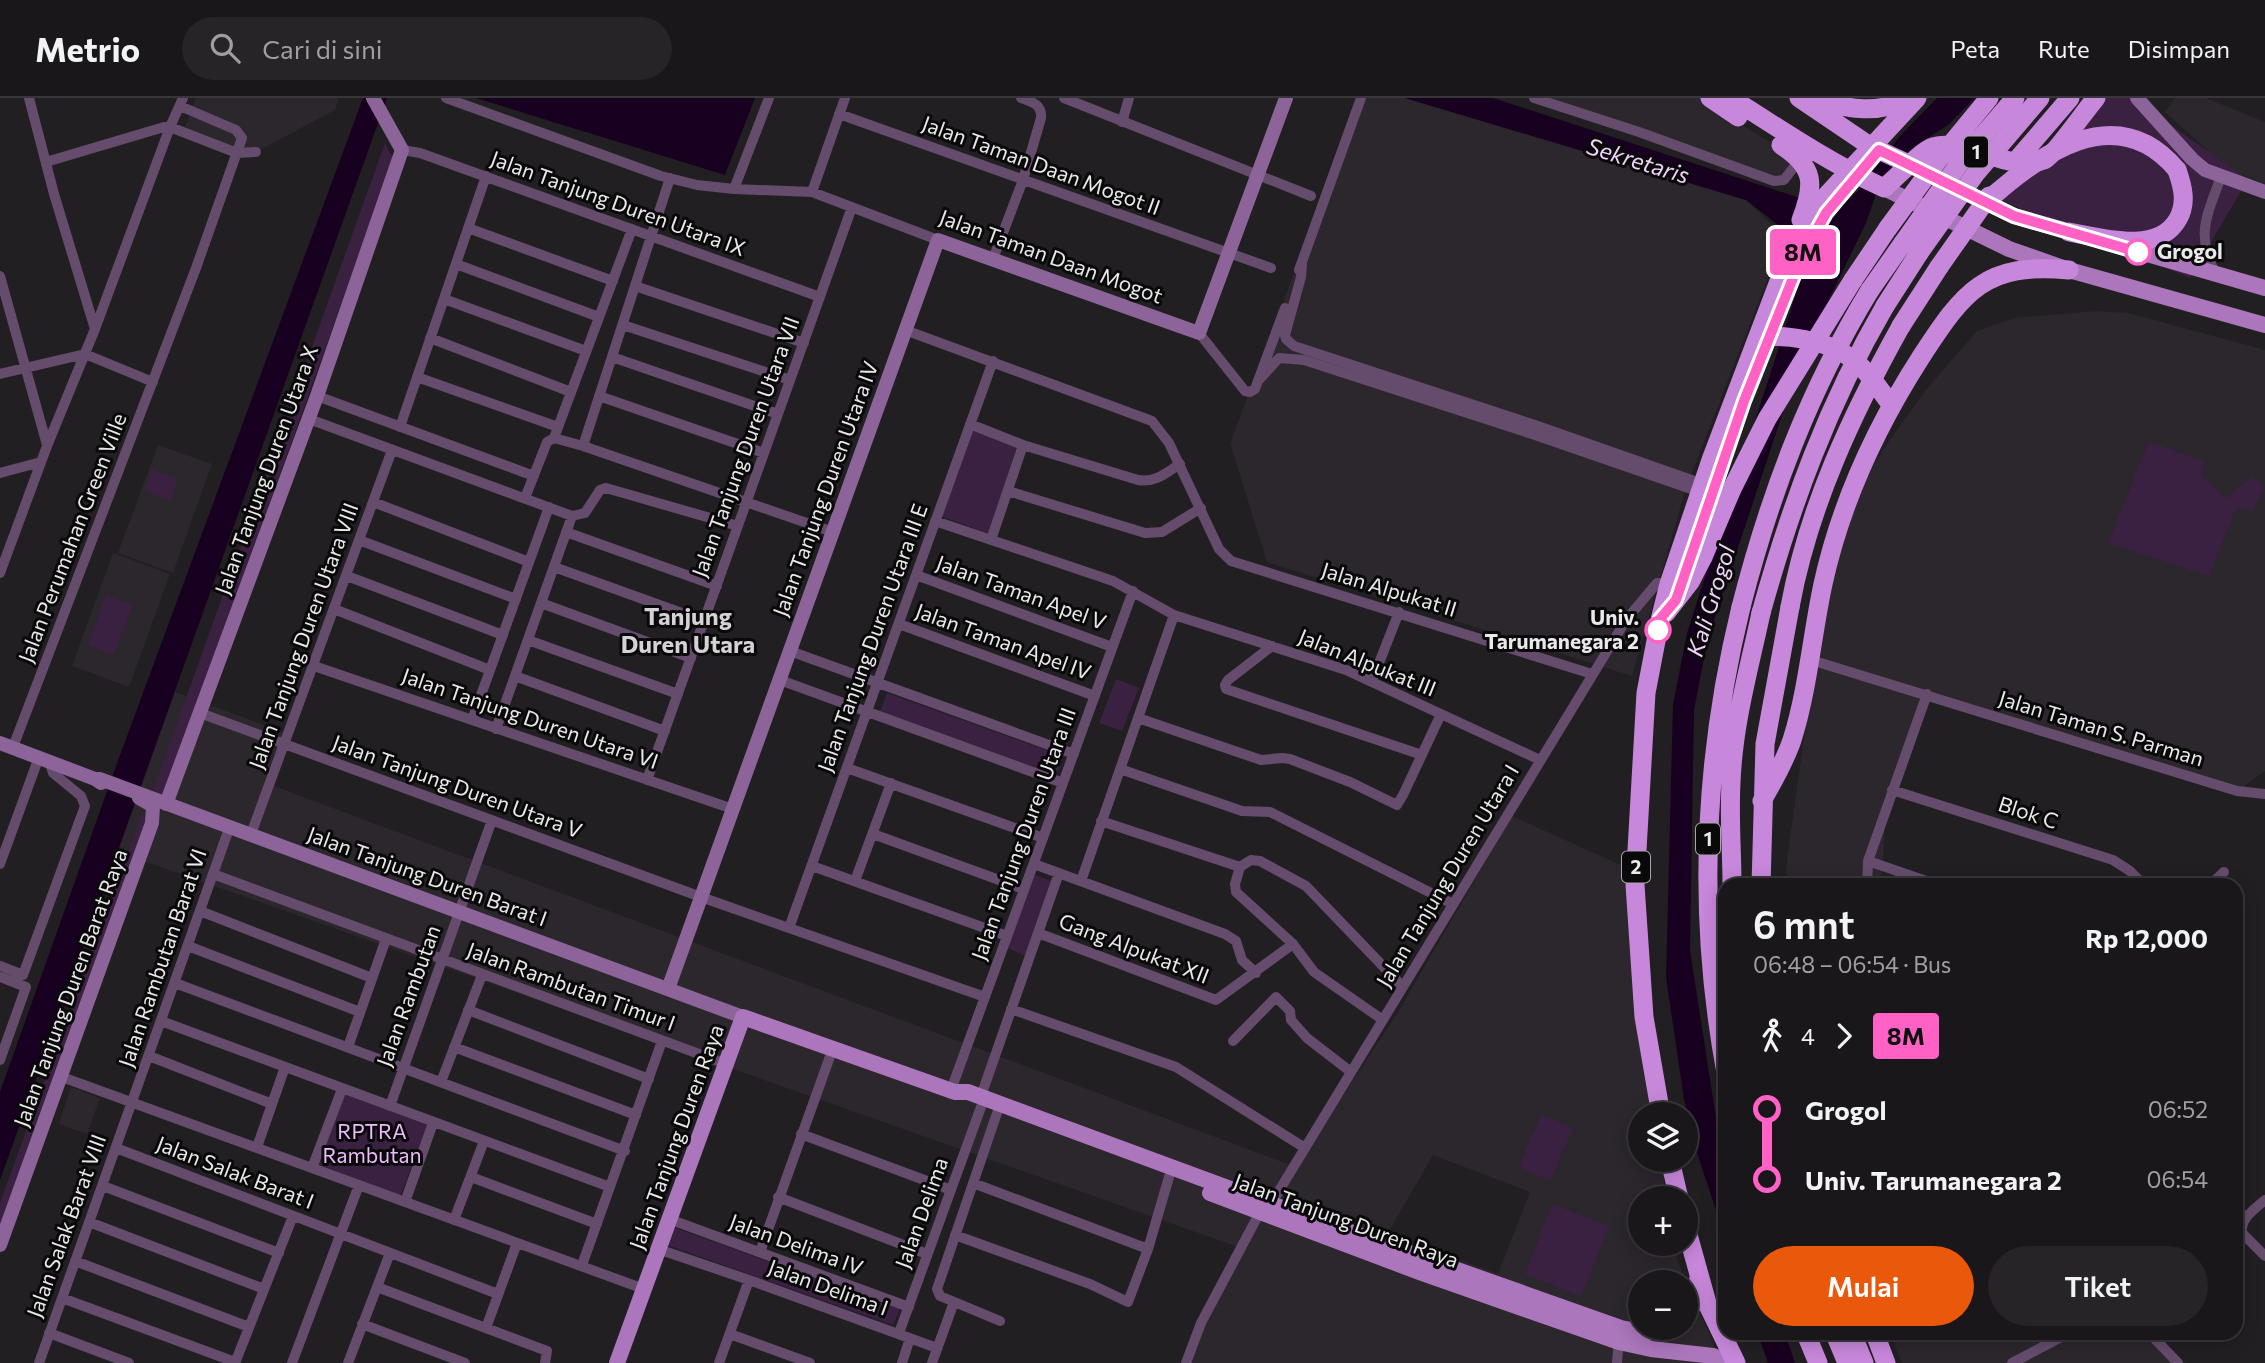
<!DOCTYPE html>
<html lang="id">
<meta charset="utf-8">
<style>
body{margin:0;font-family:Commissioner,sans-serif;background:#262427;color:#f1f3f6;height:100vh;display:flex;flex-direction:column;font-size:26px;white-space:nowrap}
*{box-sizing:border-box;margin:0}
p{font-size:23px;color:#9f9fa2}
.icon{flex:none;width:38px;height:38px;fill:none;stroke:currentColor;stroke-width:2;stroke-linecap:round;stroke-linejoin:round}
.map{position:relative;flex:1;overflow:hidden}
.sheet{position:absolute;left:1718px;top:780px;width:525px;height:462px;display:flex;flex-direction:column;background:#19171a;border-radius:21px;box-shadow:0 4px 18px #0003,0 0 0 2px #373639}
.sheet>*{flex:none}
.badge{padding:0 14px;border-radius:5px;font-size:24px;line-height:46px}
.tools{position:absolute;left:1628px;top:1004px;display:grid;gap:14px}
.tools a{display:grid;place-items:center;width:70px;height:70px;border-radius:50%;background:#19171a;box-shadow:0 4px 18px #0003,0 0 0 2px #373639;font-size:35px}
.map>.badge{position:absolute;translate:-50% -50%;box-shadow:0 0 0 4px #fff}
.legs{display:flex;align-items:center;gap:10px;height:77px;padding:0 35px;font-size:23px}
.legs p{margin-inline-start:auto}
.overview{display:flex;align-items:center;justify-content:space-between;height:119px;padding:0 35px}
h1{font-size:38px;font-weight:600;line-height:52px}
.action{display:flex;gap:14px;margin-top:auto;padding:14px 35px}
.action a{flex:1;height:80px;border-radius:42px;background:#ea580c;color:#fff;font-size:28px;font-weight:600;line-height:80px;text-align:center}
.action a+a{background:#262427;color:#f1f3f6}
ul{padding:0 35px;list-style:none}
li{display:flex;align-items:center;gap:24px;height:70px;font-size:26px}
li i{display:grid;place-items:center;width:10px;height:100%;margin:0 9px;background:currentColor}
li i::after{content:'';width:18px;height:18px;margin:-9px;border:5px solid;border-radius:50%;background:#19171a}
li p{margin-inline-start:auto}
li:first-child i{background:linear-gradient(#0000 50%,currentColor 0)}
li:last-child i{background:linear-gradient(currentColor 50%,#0000 0)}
header{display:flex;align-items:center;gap:42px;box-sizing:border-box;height:98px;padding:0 35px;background:#19171a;border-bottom:2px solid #373639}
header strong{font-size:33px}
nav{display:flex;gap:38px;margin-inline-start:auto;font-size:24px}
.search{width:490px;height:63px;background:#262427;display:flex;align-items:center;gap:18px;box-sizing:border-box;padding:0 24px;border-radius:38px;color:#9f9fa2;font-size:26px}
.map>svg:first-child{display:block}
</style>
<header>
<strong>Metrio</strong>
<div class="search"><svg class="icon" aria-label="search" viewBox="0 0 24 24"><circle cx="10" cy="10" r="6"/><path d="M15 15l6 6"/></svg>Cari di sini</div>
<nav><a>Peta</a><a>Rute</a><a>Disimpan</a></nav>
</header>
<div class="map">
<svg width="2265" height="1265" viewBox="0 0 2265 1265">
<rect width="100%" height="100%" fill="#211f22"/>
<path fill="#2c262d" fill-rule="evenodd" d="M196 0H339L335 12 252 56 185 29Z
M1360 0H1405L1746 102 1784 139 1686 390 1632 578 1267 464 1230 345Z
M1534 0H1700L1796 61 1781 83Z
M2175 0H2206L2265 24V86L2230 72 2165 14Z
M2097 213 2128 215 2265 252V673L2239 692 1921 597 1886 717 1881 787H1789L1786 769 1824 495 1854 401 1884 350 1924 294 1977 233 2014 220Z
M158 347 212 366 173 475 118 455Z
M113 455 170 476 129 589 72 568Z
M175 594 286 635 266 685 1296 1069 1398 914 1512 718 1623 768 1635 906 1653 1017H1640V1062H1661L1667 1101H1640V1146H1675L1678 1164 1722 1265H1184L1238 1149 118 754ZM1433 1057 1530 1094 1498 1176 1388 1135ZM1640 1185H1685V1230H1640Z
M71 989 100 1000 87 1036 59 1026Z
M1890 1236H2154L2185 1265H1902Z"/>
<path fill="#3a2141" d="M2093 0H2132L2248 81 2190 180 2002 103Z
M385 45 393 61 165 697 153 692Z
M974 330 1017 347 989 436 941 418Z
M2149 343 2204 364 2201 377 2226 400 2252 379 2264 388 2253 412 2236 410 2209 478 2108 445Z
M152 371 178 381 170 403 144 393Z
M106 497 132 507 114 557 88 547Z
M1116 581 1139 590 1122 633 1099 625Z
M887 595 1063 658 1057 677 880 614Z
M142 715 149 725 0 1132V1105Z
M1035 777 1059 786 1031 860 1007 850Z
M343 994 428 1027 400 1098 316 1066Z
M1541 1016 1573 1030 1550 1083 1519 1069Z
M1552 1106 1609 1128 1581 1198 1525 1176Z
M670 1128 900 1211 893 1227 664 1146Z"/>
<path fill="#180020" d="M363 0H387L0 1082V994L116 668Z
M476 0H755L725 77Z
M1405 0H1493L1837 112 1858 93 1900 38 1937 0H1975L1948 27 1915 48 1879 87 1866 125 1813 234 1787 302 1708 540 1694 612 1690 852 1720 1046 1725 1061V1139L1695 1049 1684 1001 1666 880 1673 607 1687 535 1810 152 1746 102Z
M1758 1236H1785L1795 1265H1768Z"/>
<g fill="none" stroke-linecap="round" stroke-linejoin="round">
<path stroke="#654c6d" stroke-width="10" d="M29 0 54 96 95 231
M446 0 661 78 697 87 734 91 812 94 938 142
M1064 0 1311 98
M1534 0 1639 34 1774 83 1784 82 1800 61
M839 16 1271 170
M1122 24 1129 0
M402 52 420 55 820 199
M46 64 164 29H170L237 55 256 54
M734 91 769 0
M812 94 845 0
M468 130 613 183
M993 161 1023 82 1041 20C1042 6 1032 4 1021 0
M456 166 599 219
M1302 166 1301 179 1285 237 1286 241 1294 248 1535 327 1703 386
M1299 172 1361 0
M2216 176C2195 137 2207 117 2221 79
M0 178 47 347
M635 188 804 245
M444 201 586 253
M623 227 790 282
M905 232 1152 323 1169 345 1219 451 1231 463 1592 576
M1199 235 1245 293 1250 294 1255 291 1285 210
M430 240 571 294
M612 259 778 316
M0 276 85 256 153 284
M417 279 558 329
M1258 283 1279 260 1304 262 1532 336 1700 394
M317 298 534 378
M599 298 764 355
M309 321 572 418 585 415 600 392 606 390 738 428
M970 326 1023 347 1138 382C1155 385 1166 375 1180 366
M400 329 486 78
M554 340 583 348 833 434
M583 348 670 80
M0 375 41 364
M1008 393 1145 435 1162 434 1201 410
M525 400 547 344 554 340 632 131
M373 404 529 464
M935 423 1113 483 1174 517 1346 572 1540 662
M566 434 717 488
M359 442 516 501
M991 442 1023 347
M554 469 704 523
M0 475 47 348 95 231 170 29 183 0
M916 477 1112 549
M347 478 503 537
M541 505 691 560
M334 511 490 572
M899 526 1095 598
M528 542 678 596
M1272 548 1228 582 1225 587 1226 591 1422 657
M790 553 1074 656
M1811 562 2237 693 2265 696
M314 568 733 711
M515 578 665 633
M780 582 1063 685
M1372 583 1399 514
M200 615 701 799 985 899
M1138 620 1261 662 1282 660 1290 661 1350 684 1397 707 1403 697 1441 616
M472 622 549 409
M496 631 572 418
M13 649 196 170 242 40 236 32 180 8
M847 670 1043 740
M1120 671 1242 713 1270 714 1453 806
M647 682 852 109
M1892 692 2113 762 2130 773 2145 788
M1101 723 1240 769
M251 736 392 352
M873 736 1024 791
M1868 763 1941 788
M0 766 39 659
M1034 766 1225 836 1236 843 1242 862 1256 875
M812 768 1007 838
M1240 769 1235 786 1236 794 1293 846 1314 874 1383 922
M1240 769 1251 762 1260 763 1306 788 1403 889
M213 776 726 966
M855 783 891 685
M1081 783 1174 517
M1867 788 1868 763 1927 596
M2209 788 2224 774
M200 813 372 880
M789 830 993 263
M1038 835 1216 902 1293 846
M188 848 360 914
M0 868 23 877 85 708 81 698 53 675 49 663
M0 879 26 889 0 962
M175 885 625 1053
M1011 911 1176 969 1305 1050
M468 912 649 981
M161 923 610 1089
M1233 943 1276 899 1290 913 1291 922 1307 940 1351 974
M348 949 386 841
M454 949 636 1017
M149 958 272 1006
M62 979 644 1191
M441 984 482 877
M951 992 1133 493
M981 998 1059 775
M390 1008 492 722
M997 1015 937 1191 940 1198 1000 1223
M801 1036 951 1092
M257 1049 285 969
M116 1050 498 1196
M312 1070 342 991
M471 1079 597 1126
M973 1085 1148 1151
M103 1088 279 1155
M778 1099 927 1156
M2265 1102C2255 1111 2240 1120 2242 1135L2265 1158
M405 1104 433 1025
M1271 1106 1626 522 1657 485 1669 486
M669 1121 909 1209
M454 1122 484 1043
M89 1124 264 1191
M955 1137 1090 1186 1128 1204 1148 1151 1169 1079
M658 1151 749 1182 937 1250
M760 1154 833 950
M75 1163 249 1229
M582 1167 662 943
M377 1189 547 1253 545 1265
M62 1200 235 1264
M362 1226 465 1265
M486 1230 517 1145
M49 1235 129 1265
M899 1235 981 1009
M730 1236 810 1265
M2150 1236 2178 1265
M39 1265 230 728
M235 1265 293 1118
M292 1265 359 1087
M348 1265 390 1155
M719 1265 749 1182
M902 1265 910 1240
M932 1265 954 1204
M1186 1265 1201 1225 1260 1114
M1617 1265 1619 1240
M2012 1265 2067 1236"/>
<path stroke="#8d6499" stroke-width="14" d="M2137 0 2192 61 2205 72 2265 94
M0 645 95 681 101 685
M95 681H100L743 919
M166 706 317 298 402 52 373 0
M668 891 938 142 1199 235 1286 0
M0 1147 152 725 153 708 139 700"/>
<path stroke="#ab76bb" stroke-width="16" d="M1952 88 2014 118 2081 137
M1884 90 2009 151 2069 172 2265 227
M2116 147 2265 190
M1210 1095 1422 1175 1619 1244 1651 1251 1713 1258 1731 1265
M1685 1222 1696 1203 1697 1182
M617 1265 743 919 955 994H968L1271 1106 1621 1230 1648 1235 1670 1230"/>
<path stroke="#c787da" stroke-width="19" d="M1710 0 1738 19
M1731 0C1781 32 1830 65 1884 90 1895 81 1922 52 1933 49 1967 39 2009 76 2044 62 2054 58 2086 11 2096 0
M1799 0 1870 48 1911 67
M1808 0C1844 10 1877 18 1911 0
M1781 47C1815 69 1815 86 1801 122
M2069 134C2102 140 2158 157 2178 121 2187 105 2183 89 2177 72
M1853 182 1888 130
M1870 192 1903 145
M1885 208 1919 155
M1901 228 1939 169
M1759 240C1784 235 1826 243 1848 258 1865 269 1879 290 1891 307
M1666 515 1690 484 1703 459
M1762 703C1773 684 1785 663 1792 642 1808 591 1812 537 1823 486 1841 404 1876 329 1921 259 1964 193 1985 164 2069 172
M1732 788C1732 753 1729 719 1731 685 1733 627 1749 571 1761 515
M1761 788 1765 646 1790 509
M1726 975C1697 818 1703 664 1741 509
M1661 1017 1644 919 1635 787 1646 595 1660 522 1669 486 1711 362 1792 149 1827 97 1917 0
M1670 1062 1679 1101
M1685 1126 1707 1205 1736 1265
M1806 1236 1818 1265
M1835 1236 1847 1265
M1852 1236 1864 1265
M1875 1236 1886 1265"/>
<path stroke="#c787da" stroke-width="19" d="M2016 63 2070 0
M1983 107C2039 55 2117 0 2177 72
M1888 130 1938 62 1989 0
M1903 145 1961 63 2015 0
M1919 155 1976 75 2040 0
M1939 169 1989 98
M1703 459 1732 391 1767 321 1853 182
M1741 509C1770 396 1809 292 1870 192
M1790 509C1808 410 1852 316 1901 228
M1761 515C1791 407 1828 306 1885 208"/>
</g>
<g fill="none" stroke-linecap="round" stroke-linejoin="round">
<defs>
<path id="line-1" d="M1658 532 1660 521 1676 502 1744 303 1801 160 1826 115 1879 52 2014 118 2138 154"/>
</defs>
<use href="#line-1" stroke="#fff" stroke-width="16"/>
<use href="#line-1" stroke="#ff61c5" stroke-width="10"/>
</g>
<g fill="#fff" stroke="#ff61c5" stroke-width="3.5">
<circle cx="2138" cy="154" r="12"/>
<circle cx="1658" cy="532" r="12"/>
</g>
<g text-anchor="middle" stroke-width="6" stroke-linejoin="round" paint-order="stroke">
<g fill="#0a090a" stroke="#a7a5a7" stroke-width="2">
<rect x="1964" y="38.5" width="24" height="31" rx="5"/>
<rect x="1696" y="725.5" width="24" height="31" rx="5"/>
<rect x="1622" y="753.5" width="28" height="31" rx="5"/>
</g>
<g font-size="19" font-weight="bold" fill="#eae8ea">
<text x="1976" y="61">1</text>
<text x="1708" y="748">1</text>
<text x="1636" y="776">2</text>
</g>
<g font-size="21" fill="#eae8ea" stroke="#0a090a">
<text transform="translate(1041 68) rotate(20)" y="7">Jalan Taman Daan Mogot II</text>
<text transform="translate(618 106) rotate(20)" y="7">Jalan Tanjung Duren Utara IX</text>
<text transform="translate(1051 159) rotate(20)" y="7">Jalan Taman Daan Mogot</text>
<text transform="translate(746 349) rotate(-70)" y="7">Jalan Tanjung Duren Utara VII</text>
<text transform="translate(267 372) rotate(-70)" y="7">Jalan Tanjung Duren Utara X</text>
<text transform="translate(826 391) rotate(-70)" y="7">Jalan Tanjung Duren Utara IV</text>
<text transform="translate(73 440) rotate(-69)" y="7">Jalan Perumahan Green Ville</text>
<text transform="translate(1389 492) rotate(17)" y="7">Jalan Alpukat II</text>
<text transform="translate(1021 495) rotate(20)" y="7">Jalan Taman Apel V</text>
<text transform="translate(304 538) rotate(-70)" y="7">Jalan Tanjung Duren Utara VIII</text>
<text transform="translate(873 540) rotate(-70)" y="7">Jalan Tanjung Duren Utara III E</text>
<text transform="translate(1003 544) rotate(20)" y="7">Jalan Taman Apel IV</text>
<text transform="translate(1367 565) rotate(22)" y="7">Jalan Alpukat III</text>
<text transform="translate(530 621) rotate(19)" y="7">Jalan Tanjung Duren Utara VI</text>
<text transform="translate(2101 631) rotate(17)" y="7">Jalan Taman S. Parman</text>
<text transform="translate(457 689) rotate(20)" y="7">Jalan Tanjung Duren Utara V</text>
<text transform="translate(2028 715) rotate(18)" y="7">Blok C</text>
<text transform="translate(1024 736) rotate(-70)" y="7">Jalan Tanjung Duren Utara III</text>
<text transform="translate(1448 778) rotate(-59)" y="7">Jalan Tanjung Duren Utara I</text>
<text transform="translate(427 779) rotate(20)" y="7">Jalan Tanjung Duren Barat I</text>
<text transform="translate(1134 851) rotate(21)" y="7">Gang Alpukat XII</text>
<text transform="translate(163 860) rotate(-71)" y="7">Jalan Rambutan Barat VI</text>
<text transform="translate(571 889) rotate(20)" y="7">Jalan Rambutan Timur I</text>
<text transform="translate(71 890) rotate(-70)" y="7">Jalan Tanjung Duren Barat Raya</text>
<text transform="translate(409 898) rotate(-70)" y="7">Jalan Rambutan</text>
<text transform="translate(677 1039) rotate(-70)" y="7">Jalan Tanjung Duren Raya</text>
<text transform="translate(235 1075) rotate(21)" y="7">Jalan Salak Barat I</text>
<text transform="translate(922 1115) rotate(-70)" y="7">Jalan Delima</text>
<text transform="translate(1346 1123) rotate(20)" y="7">Jalan Tanjung Duren Raya</text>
<text transform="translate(67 1128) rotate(-70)" y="7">Jalan Salak Barat VIII</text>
<text transform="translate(796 1147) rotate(20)" y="7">Jalan Delima IV</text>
<text transform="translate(828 1190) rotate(20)" y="7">Jalan Delima I</text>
</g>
<g font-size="21" font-weight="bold" fill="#eae8ea" stroke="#0a090a" text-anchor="start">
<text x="2157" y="161">Grogol</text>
<text x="1639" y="527" text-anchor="end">Univ.<tspan x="1639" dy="24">Tarumanegara 2</tspan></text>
</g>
<g font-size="21" fill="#eebbfe" stroke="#0a090a">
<text x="372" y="1041">RPTRA<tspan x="372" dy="24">Rambutan</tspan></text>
</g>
<g font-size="23" font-style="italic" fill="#f0d2fa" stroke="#0a090a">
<text transform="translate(1638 63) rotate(17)" y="8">Sekretaris</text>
<text transform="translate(1711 503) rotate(-73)" y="8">Kali Grogol</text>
</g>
<g font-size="24" font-weight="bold" fill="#d5d2d6" stroke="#0a090a">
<text x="688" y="527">Tanjung<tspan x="688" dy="28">Duren Utara</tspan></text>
</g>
</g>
</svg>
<div class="tools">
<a><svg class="icon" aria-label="layers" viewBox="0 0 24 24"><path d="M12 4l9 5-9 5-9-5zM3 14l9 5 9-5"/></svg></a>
<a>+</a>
<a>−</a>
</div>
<b class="badge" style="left:1803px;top:154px;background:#ff61c5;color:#111">8M</b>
<section class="sheet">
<div class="overview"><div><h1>6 mnt</h1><p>06:48 – 06:54 · Bus</p></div><b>Rp 12,000</b></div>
<div class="legs"><svg class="icon" aria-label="walk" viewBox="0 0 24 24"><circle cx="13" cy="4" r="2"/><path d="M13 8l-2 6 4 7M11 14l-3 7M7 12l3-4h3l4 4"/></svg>4<svg class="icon" aria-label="forward" viewBox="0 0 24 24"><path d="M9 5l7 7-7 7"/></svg><b class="badge" style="background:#ff61c5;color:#111">8M</b></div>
<ul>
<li><i style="color:#ff61c5"></i><b>Grogol</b><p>06:52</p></li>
<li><i style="color:#ff61c5"></i><b>Univ. Tarumanegara 2</b><p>06:54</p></li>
</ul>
<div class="action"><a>Mulai</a><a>Tiket</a></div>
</section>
</div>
